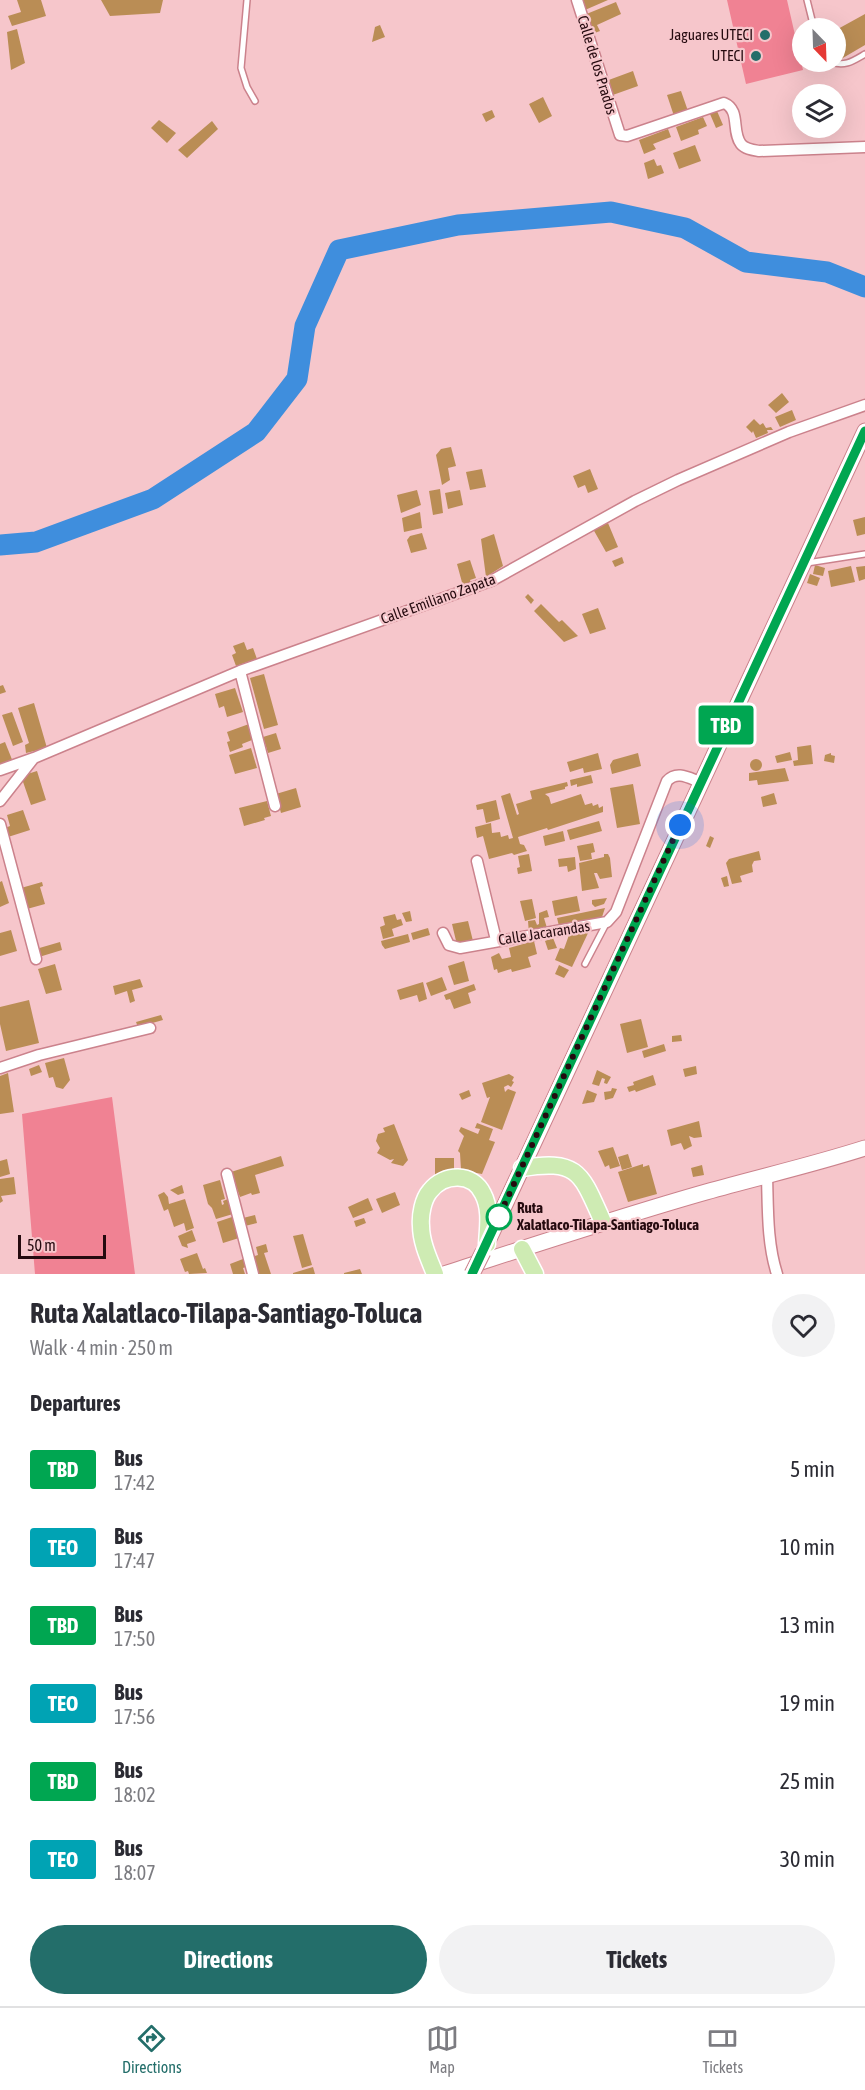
<!DOCTYPE html>
<meta charset="utf-8">
<style>
body{margin:0;font-family:"Asap Condensed",sans-serif;background:#f2f2f3;color:#2b2b33;height:100vh;display:flex;flex-direction:column;font-size:22px;white-space:nowrap}
*{box-sizing:border-box;margin:0}
p{font-size:20px;color:#7c7c81}
.icon{flex:none;width:33px;height:33px;fill:none;stroke:currentColor;stroke-width:2;stroke-linecap:round;stroke-linejoin:round}
.map{position:relative;height:1274px;overflow:hidden}
.panel{display:flex;flex-direction:column;background:#fff;flex:1}
.panel>*{flex:none}
.badge{padding:0 12px;border-radius:4px;font-size:21px;line-height:39px}
.needle{width:39px;rotate:157deg}
.buttons{position:absolute;left:792px;top:18px;display:grid;gap:12px}
.buttons a{display:grid;place-items:center;width:54px;height:54px;border-radius:50%;background:#fff;box-shadow:0 6px 24px #0002;font-size:30px}
.scale{position:absolute;left:18px;bottom:15px;width:88px;box-sizing:border-box;padding-left:6px;border:3px solid #250a0f;border-top:0;font-size:16px;line-height:21px;white-space:nowrap;color:#250a0f;-webkit-text-stroke:4px #f6c6cb;paint-order:stroke}
.you{position:absolute;width:30px;height:30px;margin:-15px;border:4px solid #fff;border-radius:50%;background:#1a73e8;box-shadow:0 0 0 9px #1a73e833}
.map>.badge{position:absolute;translate:-50% -50%;box-shadow:0 0 0 3px #fff}
h2{padding:0 30px;font-size:22px;line-height:54px}
.round{display:grid;place-items:center;flex:none;width:63px;height:63px;border-radius:32px;background:#f2f2f3}
.summary{display:flex;align-items:center;justify-content:space-between;height:102px;padding:0 30px}
h1{font-size:28px;font-weight:700;line-height:45px}
.action{display:flex;gap:12px;margin-top:auto;padding:12px 30px}
.action a{flex:1;height:69px;border-radius:36px;background:#236e6a;color:#fff;font-size:24px;font-weight:700;line-height:69px;text-align:center}
.action a+a{background:#f2f2f3;color:#2b2b33}
ul{padding:0;list-style:none}
li{display:flex;align-items:center;gap:18px;height:78px;padding:0 30px}
li div{flex:1}
li b{display:block;font-size:22px}
li em{font-style:normal}
li .badge{min-width:66px;font-weight:700;text-align:center}
.menu{display:flex;justify-content:space-around;align-items:center;height:84px;border-top:2px solid #e1e1e2;background:#fff;font-size:16px;color:#7c7c81}
.menu a{display:grid;justify-items:center;gap:3px}
.menu .selected{color:#236e6a}
.map>svg:first-child{display:block}
</style>
<div class="map">
<svg width="865" height="1274" viewBox="0 0 865 1274">
<rect width="100%" height="100%" fill="#f6c6cb"/>
<path fill="#f08293" d="M727 0H787L803 70 746 84Z
M112 1097 135 1274H35L22 1114Z"/>
<g fill="none" stroke-linecap="round" stroke-linejoin="round">
<path stroke="#3f8edd" stroke-width="21" d="M0 545 36 542 153 499 256 432 297 379 305 326 339 250 458 225 611 212 685 228 746 262 827 272 865 287"/>
</g>
<path fill="#ba8d55" d="M17 0H41L46 16 12 26 8 16 21 12Z
M101 0H163L160 13 110 16Z
M581 0H608L585 10Z
M616 2 621 14 597 25 600 31 592 34 584 15Z
M865 14V45L836 62V30Z
M380 25 385 37 372 42 375 27Z
M17 29 25 63 11 70 7 32Z
M633 71 638 86 610 96 606 81Z
M681 91 688 111 674 116 667 95Z
M543 97 552 116 539 123 529 104Z
M492 110 495 117 486 122 482 114Z
M717 111 723 125 716 128 710 114Z
M703 117 707 126 698 130 699 134 681 141 676 127Z
M159 120 176 133 167 143 151 128Z
M212 121 218 129 187 158 178 150Z
M668 129 671 137 653 144 656 149 644 154 639 140Z
M695 145 701 161 679 169 673 153Z
M654 159 657 166 661 165 664 173 648 179 644 163Z
M782 393 789 402 776 413 768 405Z
M792 410 796 420 780 427 775 417Z
M754 419 760 425 763 423 766 428 771 427 773 430H767L768 433 756 438 753 431 752 433 746 427Z
M451 447 456 466 448 468 450 480 442 485 436 455 441 449Z
M482 469 486 487 470 490 466 472Z
M590 469 598 489 588 493 585 485 578 488 573 476Z
M440 489 443 513 433 515 429 491Z
M417 490 421 505 401 513 397 495Z
M460 490 463 505 448 509 445 493Z
M420 512 422 528 404 532 402 518Z
M865 517V534L857 536 853 520Z
M608 523 618 547 606 552 593 529Z
M422 533 427 549 411 553 407 540 410 536Z
M494 534 503 566 486 577 481 539Z
M622 557 624 563 615 567 612 561Z
M470 560 476 578 470 580 471 583 463 586 457 564Z
M815 565 825 568 823 576 813 574Z
M851 566 855 582 831 587 828 571Z
M865 566V579L859 581 856 567Z
M810 574 820 578 817 586 807 583Z
M528 594 534 600 531 604 525 597Z
M541 604 559 622 562 620 578 636 564 642 534 611Z
M598 608 606 629 590 634 582 614Z
M244 642 247 650 253 648 257 659 236 666 232 655 236 653 233 646Z
M264 674 278 725 264 729 250 678Z
M3 685 6 692 0 694V686Z
M235 688 243 712 227 717 224 706 219 708 215 694Z
M34 703 47 748 26 753 25 745 29 743 18 708Z
M12 712 23 742 13 746 2 715Z
M249 724 252 740 242 744 243 747 230 752 227 742 230 741 227 732Z
M276 733 281 749 268 753 263 737Z
M5 742 13 762 0 767V744Z
M811 745 813 764 794 766 793 761 798 760 797 747Z
M251 748 257 768 235 774 229 755Z
M790 752 792 760 777 763 775 756Z
M598 753 602 769 584 773 583 768 570 772 567 762Z
M638 753 641 766 612 774 610 765 613 760Z
M831 753V755L835 756 834 763 824 761 825 755Z
M750 765a6 6 0 1 1 12 0a6 6 0 1 1-12 0Z
M785 768 789 781 758 785 757 780 749 781V773Z
M37 771 46 800 31 805 21 776Z
M591 775 593 783 577 787V784L571 786 570 780Z
M567 782 568 786 565 787V789L545 794 549 797 551 804 581 794 585 805 592 803 593 806 598 804 599 808 603 806V812L548 830 547 828 518 837 520 844 524 845 527 851 514 855 512 853 489 859 483 836 477 838 475 827 491 823 492 833 500 832 501 837 508 835 509 839 513 838 501 796 510 793 517 815 519 814 516 804 532 799 530 791Z
M633 784 640 824 617 828 610 788Z
M296 788 301 807 281 813 276 794Z
M774 793 777 804 763 807 761 797Z
M496 800 500 819 486 823 483 809 477 810 476 805Z
M267 801 271 816 264 818 265 820 244 826 239 808Z
M23 810 30 830 8 837 5 828 10 826 7 815Z
M599 821 602 831 570 840 567 830Z
M563 831 565 841 545 846 543 836Z
M710 836 714 838 710 848 706 846Z
M593 843 595 852 591 853 592 859 580 861 577 846Z
M759 851 761 860 754 861 752 865 753 872 740 876 742 882 732 884 726 863 729 859Z
M529 854 532 871 518 874 517 868 520 867 518 856Z
M604 854H608L610 858 612 877 600 879 597 873H594L599 888 582 891 579 863 604 857Z
M575 857 576 869 568 872 567 866 559 867 558 859Z
M727 876 729 886 724 887 721 878Z
M2 881 9 903 0 907V882Z
M42 882 43 886 40 887 45 904 27 909 21 888Z
M577 896 580 911 555 916 552 901Z
M607 898 604 904 595 907 592 904V900Z
M532 899 536 918 525 921 520 901Z
M605 908 601 920 559 926 557 918Z
M547 910 549 917 544 918 547 928 529 934 528 921 535 920 537 925 539 924V913Z
M410 911 412 921 406 922 402 913Z
M395 914 397 920 401 919 403 925 392 929 394 936 383 939 380 927 385 925 383 917Z
M468 921 473 941 457 945 452 924Z
M428 928 430 935 413 940 411 933Z
M11 930 17 951 0 956V933Z
M589 931 572 967 555 960 560 948 564 949 569 935Z
M408 934 410 942 385 949 382 945 381 941Z
M553 938 557 948 548 950 545 941Z
M534 941 537 954 528 957 531 967 512 972 511 969 498 973 497 969 494 970 491 957 499 953 502 959 511 957 509 948Z
M60 942 62 950 39 957 36 949Z
M464 961 469 981 454 985 448 966Z
M55 964 62 990 46 994 38 969Z
M559 965 569 970 564 978 555 974Z
M442 977 447 990 431 996 426 983Z
M140 979 143 987 132 990 135 1001 130 1003 127 991 115 995 113 986Z
M423 982 427 999 419 1002 417 995 400 1000 397 990Z
M474 984 476 990 468 993 471 1003 454 1009 450 999 446 1000 444 995Z
M29 1000 39 1043 6 1051 0 1024V1007Z
M161 1015 163 1020 138 1027 136 1022Z
M641 1019 648 1047 627 1053 620 1024Z
M681 1035 682 1041 672 1042V1036Z
M664 1044 666 1051 644 1058 642 1051Z
M64 1058 70 1080 63 1089 56 1087 53 1077 49 1078 45 1063Z
M39 1065 42 1072 31 1076 29 1069Z
M696 1066 697 1074 685 1077 683 1069Z
M597 1070 611 1077 607 1084 604 1083 605 1079 602 1078 599 1086 592 1084Z
M8 1073 14 1112 0 1114V1076Z
M509 1074 514 1077 512 1081 514 1082 511 1087 508 1085 504 1087 505 1092 508 1089 516 1092 502 1130 481 1122 490 1097 487 1098 482 1083Z
M653 1075 656 1085 636 1092 635 1090 629 1092 627 1087 634 1085 633 1082Z
M612 1088 617 1089 613 1098 605 1100 604 1092 611 1091Z
M469 1090 471 1096 462 1100 459 1094Z
M587 1090 597 1094 594 1102 582 1104Z
M699 1121 702 1137 694 1138 689 1136 692 1146 684 1150 681 1143 671 1146 667 1130Z
M477 1123 493 1129 489 1140 495 1142 482 1174 461 1170 460 1153 458 1151 464 1136 459 1131 461 1127 478 1134 480 1129 475 1128Z
M394 1124 408 1160 403 1166 391 1163 394 1159 390 1160 377 1153 380 1148 376 1141 378 1134 385 1132 383 1128Z
M613 1147 620 1166 610 1169 609 1165 605 1167 598 1151Z
M628 1154 632 1167 622 1170 618 1157Z
M281 1156 284 1166 255 1175 260 1193 252 1195 251 1193 240 1197 231 1172Z
M435 1158H454V1170L451 1175H435Z
M7 1159 10 1174 0 1177V1161Z
M643 1164V1167L649 1165 657 1194 628 1202 618 1172Z
M702 1165 704 1175 693 1177 691 1168Z
M14 1177 16 1194 1 1196 3 1201 0 1203V1179Z
M220 1180 225 1199 221 1200 222 1205 224 1204 223 1201 228 1199 233 1214 216 1219 212 1208 208 1204 203 1185Z
M182 1185 184 1193 178 1195 170 1190Z
M164 1192 168 1197 169 1204 185 1199 194 1228 186 1231 184 1223 174 1227 168 1209 164 1211 158 1195Z
M395 1192 400 1205 382 1213 376 1199Z
M368 1198 373 1210 353 1218 348 1207Z
M255 1215 257 1223 245 1226 243 1218Z
M232 1217 239 1238 223 1243 217 1222Z
M364 1218 366 1223 356 1227 354 1221Z
M192 1230 196 1241 187 1244 188 1248 182 1246 178 1236Z
M303 1234 312 1265 302 1268 293 1236Z
M266 1244 268 1252 264 1253 271 1274H257L251 1257 258 1255 256 1247Z
M197 1253 203 1269 205 1268 207 1273 189 1274 188 1271 185 1272 180 1259Z
M243 1259 246 1267 243 1268 245 1274H233L230 1264Z
M313 1267 315 1274H293V1273Z
M360 1269 362 1274H344V1273Z"/>
<g fill="none" stroke-linecap="round" stroke-linejoin="round">
<defs>
<path id="lane" d="M247 0 241 68 247 87 255 101
M807 0 814 28
M831 62C845 67 853 61 865 54
M807 563 865 554
M585 964 606 924"/>
<path id="street" d="M577 0 620 135 627 136 724 103C741 110 731 131 741 144 745 149 753 150 759 151L865 147
M240 671 275 806
M0 770 34 758 240 671 491 581 635 501 678 480 789 432 865 405
M0 801 33 759
M0 824 36 959
M477 861 496 940
M443 933 449 945 460 948 607 922 616 912 667 781C677 770 689 778 700 782
M0 1068 39 1055 150 1028
M227 1174 253 1274
M767 1176C768 1208 767 1243 777 1274"/>
<path id="secondary" d="M488 1241 865 431
M444 1274C531 1246 618 1217 706 1192 759 1177 812 1165 865 1148"/>
<path id="primary" d="M522 1168C579 1159 581 1173 603 1222
M522 1249 535 1274
M435 1274C429 1259 421 1242 421 1226 420 1215 423 1199 430 1191 444 1173 473 1172 483 1194 491 1209 488 1227 487 1244"/>
</defs>
<use href="#lane" stroke="#cb828c" stroke-width="8"/>
<use href="#street" stroke="#cb828c" stroke-width="13"/>
<use href="#secondary" stroke="#cb828c" stroke-width="17"/>
<use href="#primary" stroke="#fff" stroke-width="19"/>
<use href="#lane" stroke="#fff" stroke-width="5"/>
<use href="#street" stroke="#fff" stroke-width="10"/>
<use href="#secondary" stroke="#fff" stroke-width="15"/>
<use href="#primary" stroke="#ceebb3" stroke-width="16"/>
<defs>
<path id="secondary-bridge" d="M472 1274 483 1252"/>
</defs>
<use href="#secondary-bridge" stroke="#cb828c" stroke-width="17" stroke-linecap="butt"/>
<use href="#secondary-bridge" stroke="#fff" stroke-width="15"/>
</g>
<g fill="none" stroke-linecap="round" stroke-linejoin="round">
<defs>
<path id="line" d="M472 1274 865 431"/>
</defs>
<use href="#line" stroke="#fff" stroke-width="14"/>
<use href="#line" stroke="#00a651" stroke-width="9"/>
<path stroke="#250a0f" stroke-width="6" stroke-dasharray="0 10.8" d="M499 1217 495 1225 680 825"/>
</g>
<g fill="#236e6a" stroke="#f6c6cb" stroke-width="2">
<circle cx="765" cy="35" r="6"/>
<circle cx="756" cy="56" r="6"/>
</g>
<circle fill="#fff" stroke="#00a651" stroke-width="3" cx="499" cy="1217" r="12"/>
<g text-anchor="middle" stroke-width="4.5" stroke-linejoin="round" paint-order="stroke">
<g font-size="15" fill="#250a0f" stroke="#f6c6cb" text-anchor="end">
<text x="753" y="40">Jaguares UTECI</text>
<text x="744" y="61">UTECI</text>
</g>
<g font-size="15" fill="#250a0f" stroke="#f6c6cb">
<text transform="translate(597 65) rotate(73)" y="5">Calle de los Prados</text>
<text transform="translate(438 599) rotate(-20)" y="5">Calle Emiliano Zapata</text>
<text transform="translate(544 933) rotate(-9)" y="5">Calle Jacarandas</text>
</g>
<g font-size="15" font-weight="bold" fill="#250a0f" stroke="#f6c6cb" text-anchor="start">
<text x="517" y="1213">Ruta<tspan x="517" dy="17">Xalatlaco-Tilapa-Santiago-Toluca</tspan></text>
</g>
</g>
</svg>
<div class="buttons">
<a><svg class="needle" viewBox="-14 -14 28 28"><path d="M0-13l5 13h-10z" fill="#e53935"/><path d="M0 13l5-13h-10z" fill="#7c7c81"/></svg></a>
<a><svg class="icon" aria-label="layers" viewBox="0 0 24 24"><path d="M12 4l9 5-9 5-9-5zM3 14l9 5 9-5"/></svg></a>
</div>
<div class="scale">50 m</div>
<div class="you" style="left:680px;top:825px"></div>
<b class="badge" style="left:726px;top:725px;background:#00a651;color:#fff">TBD</b>
</div>
<section class="panel">
<div class="summary"><div><h1>Ruta Xalatlaco-Tilapa-Santiago-Toluca</h1><p>Walk · 4 min · 250 m</p></div><a class="round"><svg class="icon" aria-label="heart" viewBox="0 0 24 24"><path d="M12 20l-8-8c-3-5 5-10 8-4 3-6 11-1 8 4z"/></svg></a></div>
<h2>Departures</h2>
<ul>
<li><span class="badge" style="background:#00a651;color:#fff">TBD</span><div><b>Bus</b><p>17:42</p></div><em>5 min</em></li>
<li><span class="badge" style="background:#00a3b4;color:#fff">TEO</span><div><b>Bus</b><p>17:47</p></div><em>10 min</em></li>
<li><span class="badge" style="background:#00a651;color:#fff">TBD</span><div><b>Bus</b><p>17:50</p></div><em>13 min</em></li>
<li><span class="badge" style="background:#00a3b4;color:#fff">TEO</span><div><b>Bus</b><p>17:56</p></div><em>19 min</em></li>
<li><span class="badge" style="background:#00a651;color:#fff">TBD</span><div><b>Bus</b><p>18:02</p></div><em>25 min</em></li>
<li><span class="badge" style="background:#00a3b4;color:#fff">TEO</span><div><b>Bus</b><p>18:07</p></div><em>30 min</em></li>
</ul>
<div class="action"><a>Directions</a><a>Tickets</a></div>
</section>
<nav class="menu">
<a class="selected"><svg class="icon" aria-label="directions" viewBox="0 0 24 24"><path d="M12 3l9 9-9 9-9-9zM9 14v-3h6M13 9l2 2-2 2"/></svg>Directions</a>
<a><svg class="icon" aria-label="map" viewBox="0 0 24 24"><path d="M3 6l6-2 6 2 6-2v14l-6 2-6-2-6 2zM9 4v14M15 6v14"/></svg>Map</a>
<a><svg class="icon" aria-label="tickets" viewBox="0 0 24 24"><path d="M3 7h18v10H3zM15 7v10"/></svg>Tickets</a>
</nav>
